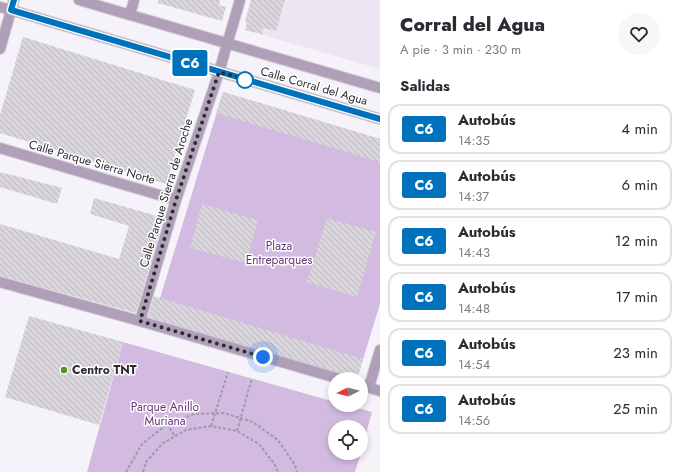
<!DOCTYPE html>
<html lang="es">
<meta charset="utf-8">
<style>
body{margin:0;font-family:Jost,sans-serif;background:#f7f7f7;color:#2b2b33;height:100vh;display:flex;flex-direction:column;font-size:15px;white-space:nowrap}
*{box-sizing:border-box;margin:0}
p{font-size:13px;color:#7c7c81}
.icon{flex:none;width:22px;height:22px;fill:none;stroke:currentColor;stroke-width:2;stroke-linecap:round;stroke-linejoin:round}
.map{position:relative;flex:1;overflow:hidden}
.drawer{display:flex;flex-direction:column;background:#fff;width:300px}
.drawer>*{flex:none}
.badge{padding:0 8px;border-radius:3px;font-size:14px;line-height:26px}
.needle{width:26px;rotate:264deg}
.controls{position:absolute;left:328px;top:372px;display:grid;gap:8px}
.controls a{display:grid;place-items:center;width:40px;height:40px;border-radius:50%;background:#fff;box-shadow:0 2px 6px #0003;font-size:20px}
.you{position:absolute;width:20px;height:20px;margin:-10px;border:3px solid #fff;border-radius:50%;background:#1a73e8;box-shadow:0 0 0 6px #1a73e833}
.map>.badge{position:absolute;translate:-50% -50%;box-shadow:0 0 0 2px #fff}
h2{padding:0 20px;font-size:15px;line-height:36px}
.round{display:grid;place-items:center;flex:none;width:42px;height:42px;border-radius:21px;background:#f7f7f7}
.head{display:flex;align-items:center;justify-content:space-between;height:68px;padding:0 20px}
h1{font-size:19px;font-weight:800;line-height:30px}
ul{padding:0;list-style:none}
li{display:flex;align-items:center;gap:12px;height:50px;margin:0 8px 6px;padding:0 12px;border:2px solid #e1e1e2;border-radius:12px}
li div{flex:1}
li b{display:block;font-size:15px}
li em{font-style:normal}
li .badge{min-width:44px;font-weight:700;text-align:center}
main{display:flex;flex:1;min-height:0}
.map>svg:first-child{display:block}
</style>
<main>
<div class="map">
<svg width="380" height="472" viewBox="0 0 380 472">
<defs>
<pattern id="building-back-hatch" width="6" height="6" patternUnits="userSpaceOnUse"><rect width="6" height="6" fill="#d9d5dc"/><path d="M-1 5l2 2M0 0l6 6M5-1l2 2" fill="none" stroke="#bbb7bd"/></pattern>
</defs>
<rect width="100%" height="100%" fill="#f6f2f9"/>
<path fill="#ede5f2" d="M251 0H380V69L245 30 247 23 245 22Z"/>
<path fill="#d3bae1" d="M223 92 380 139V304L357 379H345L153 321Z
M123 342 335 402V405H347L372 412 361 452V427H335V453H361L355 472H87Z"/>
<path fill="url(#building-back-hatch)" d="M158 0H220L219 5 226 7 222 21 158 3Z
M251 0H285L276 31 263 28 262 34 245 30 247 23 245 22Z
M23 37 195 90 166 184 0 133V115Z
M223 92 380 139V162L216 113Z
M0 172 62 188 57 204 0 187Z
M94 198 164 218 136 313 0 276V224L119 259 129 226 90 214Z
M202 204 258 220 246 263 190 248Z
M327 218 376 232 357 297 307 282Z
M154 296 363 359 357 379H346L345 375 342 373 148 317Z
M29 316 123 342 99 425 5 397Z"/>
<g fill="none" stroke-linecap="round" stroke-linejoin="round">
<defs>
<path id="minor" d="M0 7 11 10
M130 15 134 0
M0 148 176 200
M0 282 140 321 340 379
M140 321 176 200 219 72 240 0
M361 385 380 391
M369 387 380 350"/>
<path id="tertiary" d="M79 0 380 88
M11 10 380 119
M0 49 14 0"/>
</defs>
<use href="#minor" stroke="#d2ced5" stroke-width="12"/>
<use href="#tertiary" stroke="#d2ced5" stroke-width="12"/>
<path stroke="#9e9ba0" stroke-width="2" stroke-dasharray="3 2" stroke-linecap="butt" d="M167 424 175 436
M211 426 228 372
M237 431 252 378
M126 472 142 444 166 425 194 414 224 413 253 422 278 440 295 465 297 472
M143 472 146 462 163 443 186 430 211 426 237 431 259 444 275 465 278 472"/>
<use href="#minor" stroke="#af9fb8" stroke-width="10"/>
<use href="#tertiary" stroke="#af9fb8" stroke-width="10"/>
</g>
<g fill="none" stroke-linecap="round" stroke-linejoin="round">
<defs>
<path id="line" d="M14 0 11 10 380 119"/>
</defs>
<use href="#line" stroke="#fff" stroke-width="9"/>
<use href="#line" stroke="#0072bc" stroke-width="6"/>
<path stroke="#2e2c2f" stroke-width="4" stroke-dasharray="0 7.2" d="M245 80H248L219 72 176 200 140 321 263 357"/>
</g>
<circle fill="#fff" stroke="#0072bc" stroke-width="2" cx="245" cy="80" r="8"/>
<circle fill="#5a902b" stroke="#fff" stroke-width="1.5" cx="64" cy="370" r="4"/>
<g text-anchor="middle" stroke-width="3" stroke-linejoin="round" paint-order="stroke">
<g font-size="12" fill="#2e2c2f" stroke="#fff">
<text transform="translate(314 86) rotate(16)" y="4">Calle Corral del Agua</text>
<text transform="translate(92 162) rotate(16)" y="4">Calle Parque Sierra Norte</text>
<text transform="translate(166 193) rotate(-73)" y="4">Calle Parque Sierra de Aroche</text>
</g>
<g font-size="12" fill="#65367c" stroke="#fff">
<text x="279" y="250">Plaza<tspan x="279" dy="14">Entreparques</tspan></text>
<text x="165" y="411">Parque Anillo<tspan x="165" dy="14">Muriana</tspan></text>
</g>
<g font-size="12" font-weight="bold" fill="#2e2c2f" stroke="#fff" text-anchor="start">
<text x="72" y="374">Centro TNT</text>
</g>
</g>
</svg>
<div class="controls">
<a><svg class="needle" viewBox="-14 -14 28 28"><path d="M0-13l5 13h-10z" fill="#e53935"/><path d="M0 13l5-13h-10z" fill="#7c7c81"/></svg></a>
<a><svg class="icon" aria-label="locate" viewBox="0 0 24 24"><circle cx="12" cy="12" r="6"/><path d="M12 2v4M12 18v4M2 12h4M18 12h4"/></svg></a>
</div>
<div class="you" style="left:263px;top:357px"></div>
<b class="badge" style="left:190px;top:63px;background:#0072bc;color:#fff">C6</b>
</div>
<section class="drawer">
<div class="head"><div><h1>Corral del Agua</h1><p>A pie · 3 min · 230 m</p></div><a class="round"><svg class="icon" aria-label="heart" viewBox="0 0 24 24"><path d="M12 20l-8-8c-3-5 5-10 8-4 3-6 11-1 8 4z"/></svg></a></div>
<h2>Salidas</h2>
<ul>
<li><span class="badge" style="background:#0072bc;color:#fff">C6</span><div><b>Autobús</b><p>14:35</p></div><em>4 min</em></li>
<li><span class="badge" style="background:#0072bc;color:#fff">C6</span><div><b>Autobús</b><p>14:37</p></div><em>6 min</em></li>
<li><span class="badge" style="background:#0072bc;color:#fff">C6</span><div><b>Autobús</b><p>14:43</p></div><em>12 min</em></li>
<li><span class="badge" style="background:#0072bc;color:#fff">C6</span><div><b>Autobús</b><p>14:48</p></div><em>17 min</em></li>
<li><span class="badge" style="background:#0072bc;color:#fff">C6</span><div><b>Autobús</b><p>14:54</p></div><em>23 min</em></li>
<li><span class="badge" style="background:#0072bc;color:#fff">C6</span><div><b>Autobús</b><p>14:56</p></div><em>25 min</em></li>
</ul>
</section>
</main>
